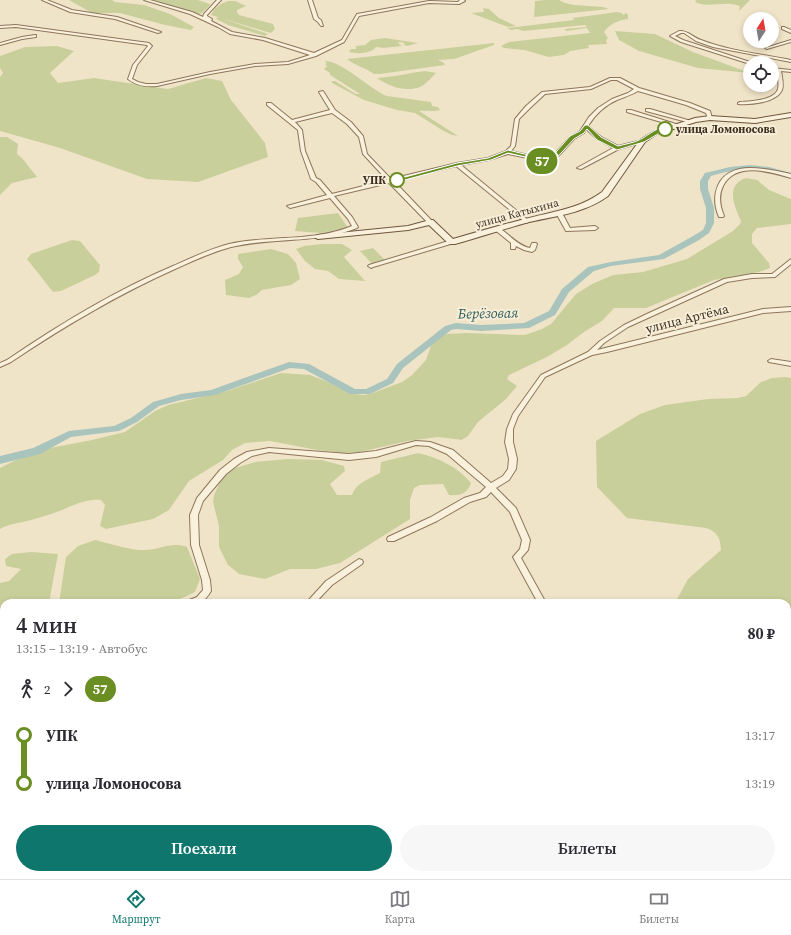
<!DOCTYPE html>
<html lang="ru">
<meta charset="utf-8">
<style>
body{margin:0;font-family:"Source Serif 4",serif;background:#f7f7f7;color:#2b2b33;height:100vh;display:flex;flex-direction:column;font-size:15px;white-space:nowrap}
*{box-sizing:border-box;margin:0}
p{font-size:13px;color:#7c7c81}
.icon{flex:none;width:22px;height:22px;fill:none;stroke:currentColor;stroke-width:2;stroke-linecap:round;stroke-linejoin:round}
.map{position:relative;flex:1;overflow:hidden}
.panel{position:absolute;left:0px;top:599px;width:791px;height:280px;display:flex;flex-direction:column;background:#fff;border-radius:12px 12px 0 0;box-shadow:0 2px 6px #0003}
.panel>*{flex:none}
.badge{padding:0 8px;border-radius:13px;font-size:14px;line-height:26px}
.needle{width:26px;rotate:11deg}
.controls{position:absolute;left:743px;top:12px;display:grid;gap:8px}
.controls a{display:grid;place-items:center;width:36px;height:36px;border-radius:50%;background:#fff;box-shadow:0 2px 6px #0003;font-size:20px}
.map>.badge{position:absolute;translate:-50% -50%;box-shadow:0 0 0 2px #fff}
.legs{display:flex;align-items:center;gap:6px;height:44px;padding:0 16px;font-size:13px}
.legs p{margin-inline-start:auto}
.headline{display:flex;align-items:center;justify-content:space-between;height:68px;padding:0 16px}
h1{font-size:22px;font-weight:600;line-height:30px}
.cta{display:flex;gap:8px;margin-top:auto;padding:8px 16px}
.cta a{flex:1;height:46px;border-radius:24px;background:#0f766e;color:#fff;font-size:16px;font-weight:600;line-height:46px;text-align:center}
.cta a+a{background:#f7f7f7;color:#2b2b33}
ul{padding:0 16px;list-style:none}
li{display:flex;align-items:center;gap:14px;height:48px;font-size:15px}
li i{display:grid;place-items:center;width:6px;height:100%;margin:0 5px;background:currentColor}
li i::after{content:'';width:10px;height:10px;margin:-5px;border:3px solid;border-radius:50%;background:#fff}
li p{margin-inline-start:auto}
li:first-child i{background:linear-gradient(#0000 50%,currentColor 0)}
li:last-child i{background:linear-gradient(currentColor 50%,#0000 0)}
.dock{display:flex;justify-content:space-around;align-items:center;height:56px;border-top:1px solid #e1e1e2;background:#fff;font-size:11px;color:#7c7c81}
.dock a{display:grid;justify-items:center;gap:2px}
.dock .active{color:#0f766e}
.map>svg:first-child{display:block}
</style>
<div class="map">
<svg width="791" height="879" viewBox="0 0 791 879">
<rect width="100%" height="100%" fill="#f0e4c8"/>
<path fill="#c9cf9b" d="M69 0H112L115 2 144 5 170 14 194 27 191 30 165 25 120 13H92Z
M150 0H198L210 4V5L202 13 198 14Z
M544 0H559L565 3 574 5 603 7 609 9 534 17 535 1Z
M696 0H750L739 11 740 6C723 0 710 9 695 2Z
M228 1H235L246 6 237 10V12L239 15 273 24 275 29 271 33 267 32 221 18 268 34 265 36 228 25 216 19 218 17 211 15C215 7 220 4 228 1Z
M483 8 489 9 499 18 516 26 508 27 471 13 484 12Z
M617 12 622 13 623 15 626 13 628 15V19C619 20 609 24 604 32L608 38 606 40 607 44 588 45 589 48 570 51 564 55 549 57 524 50 504 48 501 46 509 42 590 33 587 28 566 31 565 29 587 27 585 25 523 31 518 29 511 30 507 28 574 20 573 18Z
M615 31 655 34 693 52 750 73 698 68 639 51 619 40Z
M385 38 418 43 407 46 403 44 405 43 399 42 398 43 402 46 383 48 376 47C371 54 357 54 349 52L351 49H356V46L365 45 371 40Z
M494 43V45L454 59 438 60 444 63 445 65 380 74H374C366 68 356 66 347 59Z
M57 46 74 51 50 73 58 83 94 78 168 89 206 78 222 81 231 100 265 143 268 157 198 182 147 179 60 148 0 131V77L3 73 0 68V56L25 47Z
M324 61C342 60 370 90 387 96L431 102 432 106 438 107 440 110C434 112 425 110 419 111L458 136 452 135 442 130 415 113 397 110 364 100 332 83V81H335L356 94H360L330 75V73L324 69 327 66 325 64 327 63Z
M425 71 436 73C432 77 427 83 422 86 408 93 389 87 377 78 393 77 409 73 425 71Z
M0 137H7L18 144 17 154 22 158 37 177 12 183 0 195Z
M746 178 757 180 769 190 791 199V224L757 228 752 234V243L769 263 770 268 759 272 714 280 646 308H614L602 321 584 332 567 345 547 357 509 375 507 379 517 386 506 399 478 422 468 436 462 440 438 437 408 441 360 452 344 453 317 450 270 441 245 443 232 450 223 460 189 481 169 510 153 519 106 529 100 526 105 505 101 500C82 498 66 510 48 515 34 520 20 522 6 526L0 529V468L16 460 50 448 92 440 125 432 155 411 168 405 227 391 281 373 310 375 328 382 349 393 363 395 370 394 402 382 412 375 426 360 432 343 446 334 467 333 525 335 542 329 551 324 576 294 592 284 613 275 643 272 687 259 733 231 740 224 741 221C734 206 725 185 746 178Z
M338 213 348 228 320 233 295 231 298 218Z
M72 240 80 241 100 265 99 272 95 275 61 291 53 292 27 259 31 254Z
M322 244H342L352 250 344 257 365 281 339 279 328 271 315 269 305 261 296 249 304 246Z
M373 248 385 260 372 264 360 251Z
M271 249 288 254 296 263 300 279 291 285 262 290 256 295 249 298 226 295 225 280 239 274 243 267 238 259V254Z
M786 377 791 378V740L787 738V603H675L688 579 721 550C720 538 718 532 706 528L627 518 597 487 596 441 640 414 665 405 708 399 738 398 746 396 761 382 772 378Z
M418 453C439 458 458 467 471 483 467 494 460 496 449 495L443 484 420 485 414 488 410 500V519L340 563 316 569H290L265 579 239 574 228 565 219 547V526L213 502 214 495 222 478 232 469 255 462 288 459 322 460 344 466 345 471 330 484 337 495H352C356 483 369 479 380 473L381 462Z
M95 540C107 543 134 551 144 550 160 550 171 541 187 547L200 579 195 592 180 599 165 603H59L66 557 78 546Z
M31 552 58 554 49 603H4V654H0V583L9 581 21 569 6 566 5 559 12 554Z
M4 712V875H411L414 879H2L0 877V714Z
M791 778V879H445L443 875H787V780Z"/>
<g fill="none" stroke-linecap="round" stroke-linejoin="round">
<path fill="#a9c4bc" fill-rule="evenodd" d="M750 165 769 167 791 173V177C761 169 741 167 711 176L708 181V189L714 208V223L709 233 699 240 664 259 611 266 594 271 569 292 555 315 529 328 481 331 456 329 451 330 403 368 393 383 370 394H350L304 369 290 368 215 395 181 400 159 406 137 422 119 431 71 437 40 454 0 464V456L33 448 69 431 114 426 131 418 153 402 181 394 211 390 289 362 309 364 355 389H366L387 379 397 364 445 326 456 323 481 325 524 323 549 311 562 289 588 267 611 262 659 255 693 236 703 230 706 223V208L700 189V181L705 173 730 167Z"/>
<defs>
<path id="street" d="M42 0H47L72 10 117 17 161 32 158 33 115 19 70 12Z
M144 0H150L192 12 203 17 204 14 217 0H221L207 15V16L212 19 211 21 232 32 265 38 314 53 342 40 357 14 429 1 458 2 460 0H464L465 1 459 4 429 3 359 16 344 42 316 56 288 64 255 66 210 74 157 86C146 87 137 86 128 79L133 65 148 46 147 45 16 27 0 28V26L16 25 149 43 152 46 137 65 132 79 138 82 146 84H157L210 72 255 64 288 62 310 55 263 40 230 34 218 27 190 14Z
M308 0H312L318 18 321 20 323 26H321L318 22 314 19Z
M782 27H784L791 30V33L782 29Z
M679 31C688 30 692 37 701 40 729 51 762 54 791 60V62L713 47 696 41 684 33H681L675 36 683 40 753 63 750 64 681 42 670 36Z
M35 35H36V37L22 39 0 45V43L22 37Z
M791 40V42L767 49 765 48Z
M772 68 791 70V72L781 71C782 77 784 85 782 90 776 103 750 105 738 104V103L740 102C750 101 774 101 778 89 779 84 778 77 777 72V71L772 70Z
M610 78H620L639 88 690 103 710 111 712 118 708 119 706 113 686 105 638 91C631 95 624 97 617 100 605 105 595 115 588 126L601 137 618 146 642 140H644V142L619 149 581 169 577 168 613 148 597 139 586 129 584 133 574 139 552 163 508 154 489 160 461 165 528 220V222L526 223 456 166 394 181 432 221V223H428L389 183 334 196 352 217 358 227 357 228C317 244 273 237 231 247 212 252 193 261 175 269 117 295 63 327 11 362L0 367V363L7 360C60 324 114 291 173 266 191 258 210 249 229 244 270 235 313 242 352 226L348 219 330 198 290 208 287 206 327 195 316 182 311 179 301 151 298 130 267 105V103H271L292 120 330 110 319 92 323 91 335 110 351 122 363 136 367 154 391 179 457 163 488 158 506 151 511 146 515 119 526 106 542 92 590 87ZM611 80H617L634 89 628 93 612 99 598 108 589 117 580 131 570 137 549 160 511 151 515 146 519 119 530 108 545 94 591 89ZM332 113 347 124 359 137 363 154 387 180 332 194 320 180 316 178 305 151 302 130 295 122Z
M646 109H650L691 121 687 122 646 111Z
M627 110H631L679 125 675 126 627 112Z
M750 168C764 168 778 171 791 174V178C770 172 736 161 723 186 718 196 720 206 724 216L723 217H719C712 202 714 182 729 173 736 169 743 168 750 168Z
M559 211 562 213 570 228 595 226 598 228 595 230 566 231 556 213Z
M497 227C509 233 516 245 530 248L532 243H536L537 244 535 250 532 252 524 250 516 246 515 249H511V243L495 230V228Z
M452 240 455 242 454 243 373 267 371 268 368 266 369 265Z
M791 259V264L775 277 752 278 727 282 628 327 604 343 597 350 763 309 791 307V311L763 313 607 352 592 355 545 377 518 416 513 429V442L517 459 516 469 509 480 496 488 516 508 530 540 528 550 521 558 546 603H538L513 557 520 549 522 540 510 512 491 492 486 497 470 502 437 521 394 541H388L387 539 388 537 431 517 464 498 480 493 486 487 447 454 429 446 416 445 376 457 349 460 269 452 252 456 240 463 226 474 203 501 198 515 199 545 210 580 211 591C204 603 199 603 186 603L187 601 197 597 203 590 202 580 191 545 190 515 197 498 220 470 234 459 247 452 269 448 349 454 376 451 416 441 430 442 453 450 491 483 503 476 508 469 509 459 505 442 507 429 513 414 541 375 588 352 600 341 624 325 649 313 724 279 752 274H772Z
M771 359 791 362V366L769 362 768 361Z
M359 559 362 560 363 562 362 564 332 585 315 603H306L326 581Z
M4 696V705L0 707V698Z"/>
<path id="secondary" d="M791 113V117L755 123 710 120 696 122 657 134 645 142 608 196C585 213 556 216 529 222 504 229 480 237 455 244H449L429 225 408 230 318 239 314 237 318 235 408 226 430 220H433L453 239C477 232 501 225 525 219 551 212 579 209 602 192L640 140 653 132 695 118 710 116 755 119Z"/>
</defs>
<use href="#street" stroke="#8d765c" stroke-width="2"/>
<use href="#secondary" stroke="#6f573f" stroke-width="2"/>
<use href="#street" fill="#faf1dc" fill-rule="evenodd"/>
<use href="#secondary" fill="#faf1dc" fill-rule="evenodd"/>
</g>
<path fill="#6b8e23" stroke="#fff" d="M585 125H588L601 137 618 146C625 144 633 143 639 140 647 137 659 124 667 129L644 142 617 150 597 140 587 129 584 133 574 139 552 163 508 153 491 160 457 166 397 182 394 180 457 163 488 158 508 150 549 160 570 136 580 131Z"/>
<g fill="#fff" stroke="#6b8e23" stroke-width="2">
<circle cx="665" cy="129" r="7"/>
<circle cx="397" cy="180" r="7"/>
</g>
<g text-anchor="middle" stroke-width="4" stroke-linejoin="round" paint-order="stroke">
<g font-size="11" font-weight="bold" fill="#3d2e20" stroke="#f7eed8" text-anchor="start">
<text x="676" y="133">улица Ломоносова</text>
<text x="386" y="184" text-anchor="end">УПК</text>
</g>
<g font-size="11" fill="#3d2e20" stroke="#f7eed8">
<text transform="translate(517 213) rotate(-15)" y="4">улица Катыхина</text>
</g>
<g font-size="13" fill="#3d2e20" stroke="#f7eed8">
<text transform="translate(687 318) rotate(-14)" y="5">улица Артёма</text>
</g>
<g font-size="14" font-style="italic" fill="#2f5d5a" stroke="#f7eed8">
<text transform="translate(488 313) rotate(-1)" y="5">Берёзовая</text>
</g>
</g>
</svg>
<div class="controls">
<a><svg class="needle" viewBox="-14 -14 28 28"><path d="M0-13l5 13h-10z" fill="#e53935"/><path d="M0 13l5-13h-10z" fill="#7c7c81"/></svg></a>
<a><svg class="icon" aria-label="locate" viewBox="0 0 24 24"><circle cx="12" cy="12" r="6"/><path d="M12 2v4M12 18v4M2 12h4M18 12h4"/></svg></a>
</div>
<b class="badge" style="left:542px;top:161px;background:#6b8e23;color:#fff">57</b>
<section class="panel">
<div class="headline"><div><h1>4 мин</h1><p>13:15 – 13:19 · Автобус</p></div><b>80 ₽</b></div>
<div class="legs"><svg class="icon" aria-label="walk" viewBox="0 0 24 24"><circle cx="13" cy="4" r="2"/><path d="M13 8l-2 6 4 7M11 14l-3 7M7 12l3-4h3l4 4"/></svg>2<svg class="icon" aria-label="forward" viewBox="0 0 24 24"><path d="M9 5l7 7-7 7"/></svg><b class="badge" style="background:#6b8e23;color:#fff">57</b></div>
<ul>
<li><i style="color:#6b8e23"></i><b>УПК</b><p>13:17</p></li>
<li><i style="color:#6b8e23"></i><b>улица Ломоносова</b><p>13:19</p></li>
</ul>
<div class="cta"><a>Поехали</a><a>Билеты</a></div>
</section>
</div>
<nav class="dock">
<a class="active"><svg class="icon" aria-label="directions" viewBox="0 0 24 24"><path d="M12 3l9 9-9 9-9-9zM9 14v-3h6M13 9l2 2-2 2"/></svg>Маршрут</a>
<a><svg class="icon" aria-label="map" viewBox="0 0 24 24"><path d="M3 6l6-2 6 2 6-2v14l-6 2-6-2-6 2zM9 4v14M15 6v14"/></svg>Карта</a>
<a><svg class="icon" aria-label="tickets" viewBox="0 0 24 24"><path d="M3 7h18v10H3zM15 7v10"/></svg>Билеты</a>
</nav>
